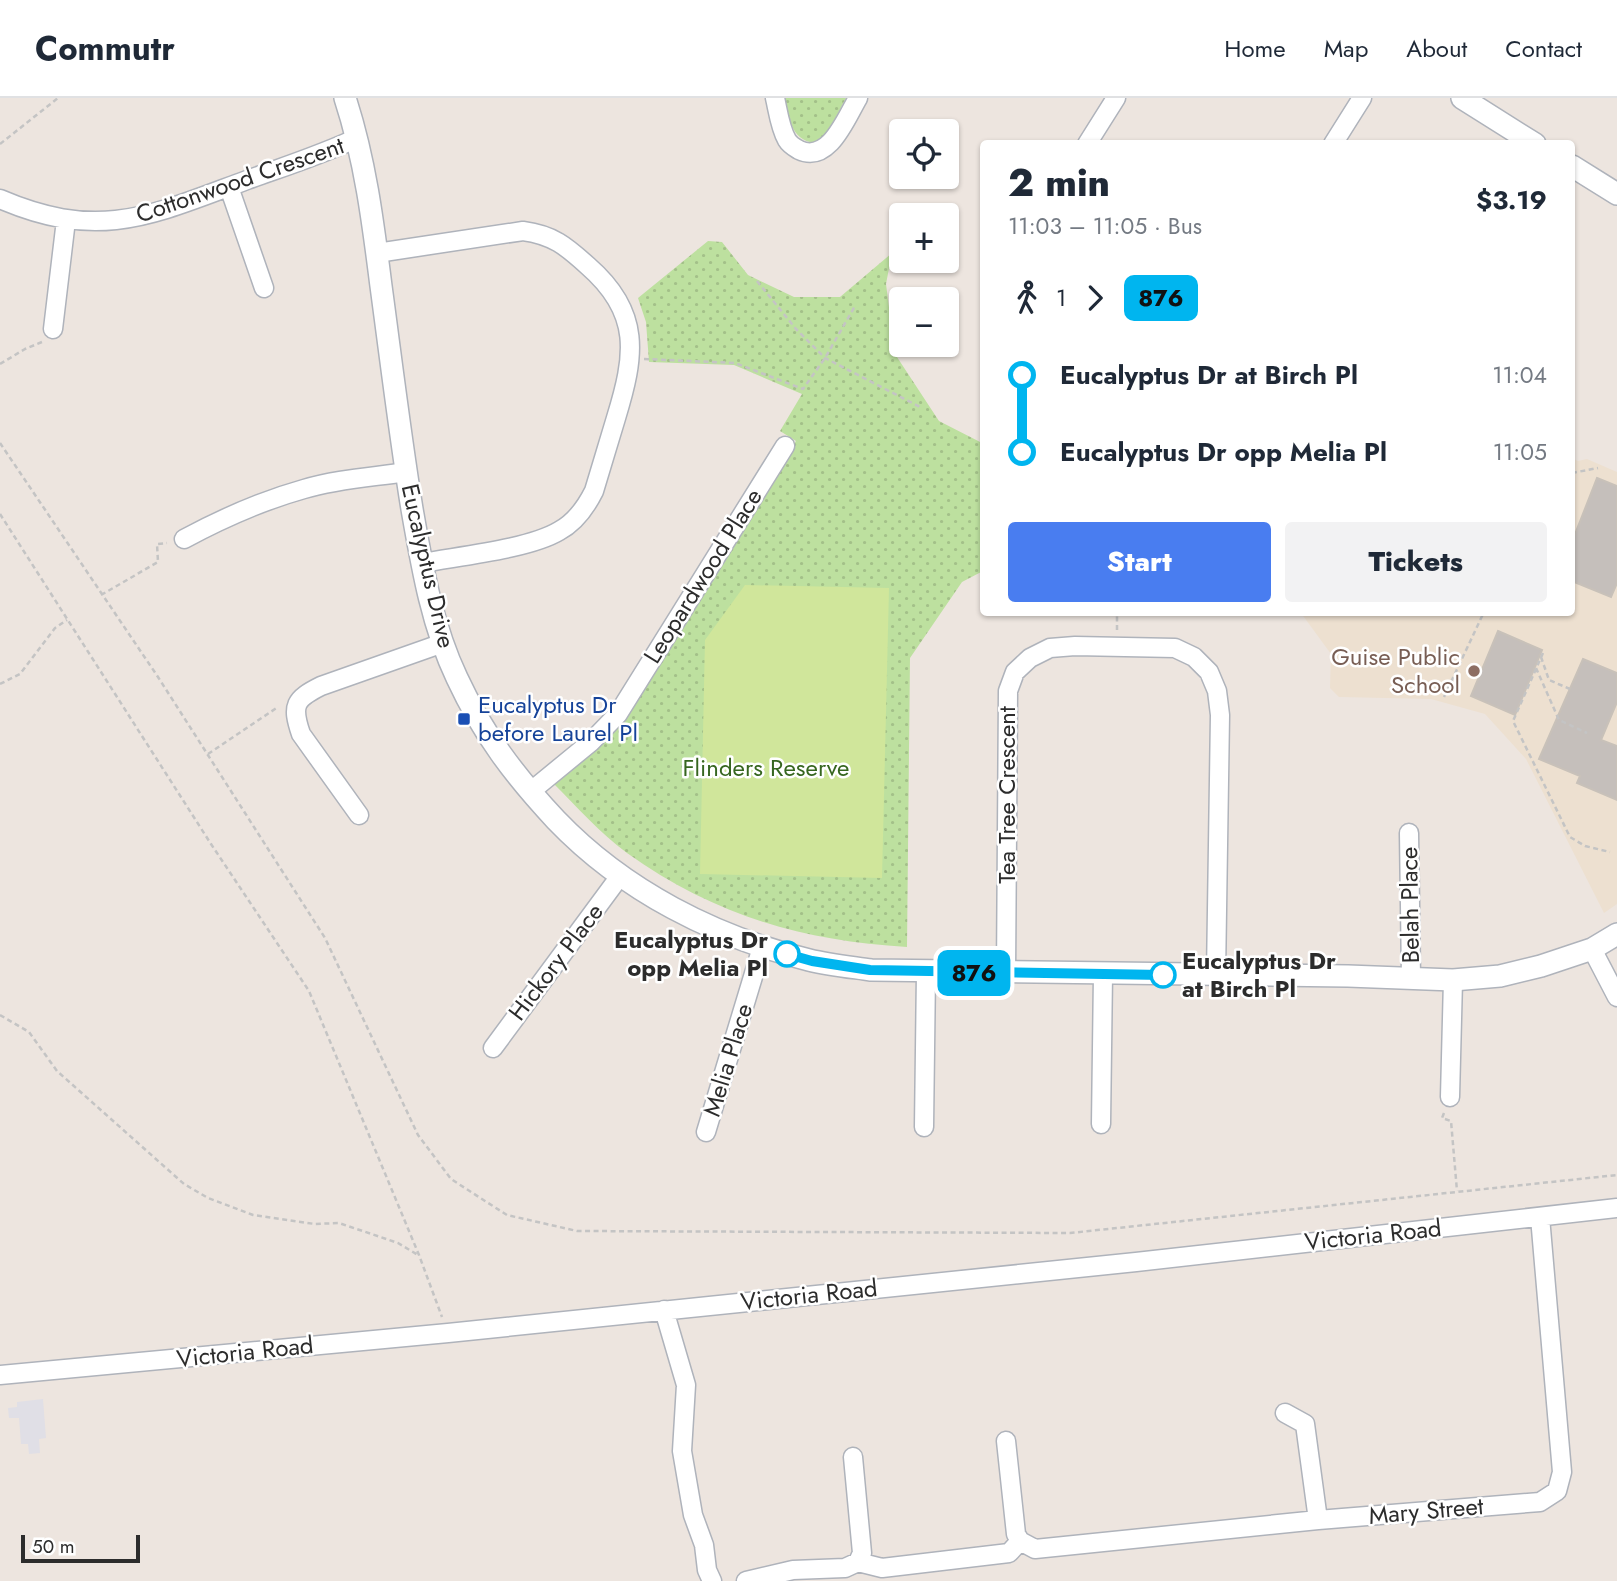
<!DOCTYPE html>
<meta charset="utf-8">
<style>
body{margin:0;font-family:Jost,sans-serif;background:#f2f2f3;color:#1f2937;height:100vh;display:flex;flex-direction:column;font-size:26px;white-space:nowrap}
*{box-sizing:border-box;margin:0}
p{font-size:23px;color:#747a83}
.icon{flex:none;width:38px;height:38px;fill:none;stroke:currentColor;stroke-width:2;stroke-linecap:round;stroke-linejoin:round}
.map{position:relative;flex:1;overflow:hidden}
.sheet{position:absolute;left:980px;top:42px;width:595px;height:476px;display:flex;flex-direction:column;background:#fff;border-radius:7px;box-shadow:0 2px 5px #0004}
.sheet>*{flex:none}
.badge{padding:0 14px;border-radius:10px;font-size:24px;line-height:46px}
.fabs{position:absolute;left:889px;top:21px;display:grid;gap:14px}
.fabs a{display:grid;place-items:center;width:70px;height:70px;border-radius:7px;background:#fff;box-shadow:0 2px 5px #0004;font-size:35px}
.scale{position:absolute;left:21px;bottom:18px;width:119px;box-sizing:border-box;padding-left:7px;border:4px solid #2c2c2c;border-top:0;font-size:19px;line-height:24px;white-space:nowrap;color:#2c2c2c;-webkit-text-stroke:5px #fff;paint-order:stroke}
.map>.badge{position:absolute;translate:-50% -50%;box-shadow:0 0 0 4px #fff}
.legs{display:flex;align-items:center;gap:10px;height:77px;padding:0 28px;font-size:23px}
.legs p{margin-inline-start:auto}
.head{display:flex;align-items:center;justify-content:space-between;height:119px;padding:0 28px}
h1{font-size:38px;font-weight:800;line-height:52px}
.primary-button{display:flex;gap:14px;margin-top:auto;padding:14px 28px}
.primary-button a{flex:1;height:80px;border-radius:7px;background:#497df0;color:#fff;font-size:28px;font-weight:800;line-height:80px;text-align:center}
.primary-button a+a{background:#f2f2f3;color:#1f2937}
ul{padding:0 28px;list-style:none}
li{display:flex;align-items:center;gap:24px;height:77px;font-size:26px}
li i{display:grid;place-items:center;width:10px;height:100%;margin:0 9px;background:currentColor}
li i::after{content:'';width:18px;height:18px;margin:-9px;border:5px solid;border-radius:50%;background:#fff}
li p{margin-inline-start:auto}
li:first-child i{background:linear-gradient(#0000 50%,currentColor 0)}
li:last-child i{background:linear-gradient(currentColor 50%,#0000 0)}
header{display:flex;align-items:center;gap:42px;box-sizing:border-box;height:98px;padding:0 35px;background:#fff;border-bottom:2px solid #e0e1e3}
header strong{font-size:33px}
nav{display:flex;gap:38px;margin-inline-start:auto;font-size:24px}
.map>svg:first-child{display:block}
</style>
<header>
<strong>Commutr</strong>
<nav><a>Home</a><a>Map</a><a>About</a><a>Contact</a></nav>
</header>
<div class="map">
<svg width="1617" height="1483" viewBox="0 0 1617 1483">
<defs>
<pattern id="park-dots" width="8" height="8" patternUnits="userSpaceOnUse" patternTransform="scale(1.75)"><rect width="8" height="8" fill="#bde09f"/><path d="M2 2h.1M6 6h.1" fill="none" stroke="#a3c089" stroke-width="1.8" stroke-linecap="round"/></pattern>
</defs>
<rect width="100%" height="100%" fill="#ede5df"/>
<path fill="#e0dfe6" d="M43 1301 46 1340 39 1341 40 1355 29 1356 28 1346H21L19 1320H9L8 1310 17 1309V1304Z"/>
<path fill="#ede0d0" d="M1572 360 1578 363 1587 361 1617 374V806L1604 815 1526 661 1485 616 1431 601 1339 599 1330 590 1331 556 1301 515 1572 514Z"/>
<path fill="url(#park-dots)" d="M785 0H846L827 36 814 45C790 41 790 20 785 0Z
M708 143 722 144 748 177 794 199H840L892 155 886 186 895 256 939 323 984 346 983 473 962 484 910 560 907 849C802 843 714 817 627 755 600 735 577 709 553 685L622 623 648 586 796 343 780 333 802 296 734 267 649 264 646 224 638 200Z"/>
<path fill="#d0e69b" d="M745 487 889 490 882 780 700 776 705 542Z"/>
<path fill="#c5bfbb" stroke="#c8c1b9" stroke-width="2" d="M1597 380 1617 388V485L1611 499 1572 483V444Z
M1498 533 1542 552 1515 617 1471 598Z
M1583 561 1617 575V604L1601 642 1617 648V702L1577 685 1580 678 1539 661Z"/>
<g fill="none" stroke-linecap="round" stroke-linejoin="round">
<defs>
<path id="minor" d="M775 0C778 13 780 30 787 42 790 47 794 49 799 52 829 66 846 20 858 0
M1087 46 1116 0
M1333 46 1362 0
M229 89 264 190
M0 101C100 144 152 117 247 82 283 69 321 57 357 40
M377 155 523 133C553 137 566 148 588 168 642 215 635 258 616 320 609 344 601 369 594 393 586 409 576 424 559 433 529 451 459 458 422 465
M53 231 66 122
M184 441C223 420 261 403 304 391 337 381 373 379 406 374
M530 694 591 644 618 616 785 348
M359 717 301 636C291 607 295 601 321 588L443 545
M1409 735 1411 880
M1592 851 1617 899
M1006 875 1008 593 1015 574 1030 560 1050 550 1075 548 1175 550 1194 559 1209 574 1217 593 1220 617 1216 877
M493 950 620 778
M1450 999 1453 882
M1101 1026 1103 876
M924 1029 926 874
M706 1034 762 849
M664 1212 686 1287 682 1353 693 1417 704 1447 707 1472 712 1483
M0 1277 448 1235 1136 1164 1617 1110
M1285 1315 1305 1326 1318 1422
M1006 1343 1016 1436 1020 1443 1035 1451 1318 1422 1540 1404 1557 1393 1562 1374 1540 1119
M853 1359 862 1455 858 1464
M746 1483 793 1472 845 1470 858 1464 882 1470 1009 1455 1020 1443"/>
<path id="tertiary" d="M345 0C365 61 373 124 381 188 391 262 400 337 412 411 422 468 432 528 457 580 483 636 514 677 556 722 624 793 715 839 809 862 829 867 850 869 871 872L1348 878 1453 882 1500 878 1541 868 1592 851 1617 836
M1462 0 1535 46
M1572 68 1617 96"/>
</defs>
<use href="#minor" stroke="#afb3bb" stroke-width="21"/>
<use href="#tertiary" stroke="#afb3bb" stroke-width="24"/>
<path stroke="#c4c4c4" stroke-width="2.5" stroke-dasharray="5 3.5" stroke-linecap="butt" d="M0 46 58 0
M757 183 796 231 825 260 922 310
M644 261 735 265 803 291 825 260 855 208
M0 266 25 251 42 244
M0 345 158 579 325 840 418 1037 451 1081 485 1103 507 1117 577 1133 1070 1135 1617 1077
M1572 375 1598 370
M0 416 211 746 309 893 419 1157 442 1219
M101 497 158 464 157 446 167 445
M1117 532V514
M1543 555 1513 623 1570 739 1585 748 1610 754
M1541 559 1549 582 1570 591
M1536 570 1559 622 1587 635
M0 586 20 576 55 530 67 522
M1444 599 1484 514
M208 656 278 609
M0 917 29 934 57 973 184 1086 208 1100 253 1117 315 1126 339 1125 398 1145 418 1157
M1444 1015 1442 1020 1451 1023 1457 1093"/>
<use href="#minor" stroke="#fff" stroke-width="18"/>
<use href="#tertiary" stroke="#fff" stroke-width="21"/>
</g>
<g fill="none" stroke-linecap="round" stroke-linejoin="round">
<defs>
<path id="line-1" d="M787 856 812 863 870 872 1163 877"/>
</defs>
<use href="#line-1" stroke="#fff" stroke-width="16"/>
<use href="#line-1" stroke="#00b5ef" stroke-width="10"/>
</g>
<circle fill="#8d6e63" stroke="#fff" stroke-width="2.5" cx="1474" cy="573" r="7"/>
<rect fill="#1a4fb4" stroke="#fff" stroke-width="2.5" x="457" y="614" width="14" height="14" rx="3.5"/>
<g fill="#fff" stroke="#00b5ef" stroke-width="3.5">
<circle cx="787" cy="856" r="12"/>
<circle cx="1163" cy="877" r="12"/>
</g>
<g text-anchor="middle" stroke-width="5" stroke-linejoin="round" paint-order="stroke">
<g font-size="24" fill="#2c2c2c" stroke="#fff">
<text transform="translate(240 82) rotate(-19)" y="8">Cottonwood Crescent</text>
<text transform="translate(428 468) rotate(77)" y="8">Eucalyptus Drive</text>
<text transform="translate(703 478) rotate(-58)" y="8">Leopardwood Place</text>
<text transform="translate(1007 697) rotate(-90)" y="8">Tea Tree Crescent</text>
<text transform="translate(1410 807) rotate(-91)" y="8">Belah Place</text>
<text transform="translate(556 864) rotate(-53)" y="8">Hickory Place</text>
<text transform="translate(728 962) rotate(-73)" y="8">Melia Place</text>
<text transform="translate(1373 1137) rotate(-6)" y="8">Victoria Road</text>
<text transform="translate(809 1197) rotate(-6)" y="8">Victoria Road</text>
<text transform="translate(245 1254) rotate(-6)" y="8">Victoria Road</text>
<text transform="translate(1426 1413) rotate(-5)" y="8">Mary Street</text>
</g>
<g font-size="24" fill="#785e54" stroke="#fff" text-anchor="end">
<text x="1460" y="567">Guise Public<tspan x="1460" dy="28">School</tspan></text>
</g>
<g font-size="24" fill="#164399" stroke="#fff" text-anchor="start">
<text x="478" y="615">Eucalyptus Dr<tspan x="478" dy="28">before Laurel Pl</tspan></text>
</g>
<g font-size="24" fill="#36661f" stroke="#fff">
<text x="766" y="678">Flinders Reserve</text>
</g>
<g font-size="24" font-weight="bold" fill="#2c2c2c" stroke="#fff" text-anchor="end">
<text x="768" y="850">Eucalyptus Dr<tspan x="768" dy="28">opp Melia Pl</tspan></text>
<text x="1182" y="871" text-anchor="start">Eucalyptus Dr<tspan x="1182" dy="28">at Birch Pl</tspan></text>
</g>
</g>
</svg>
<div class="fabs">
<a><svg class="icon" aria-label="locate" viewBox="0 0 24 24"><circle cx="12" cy="12" r="6"/><path d="M12 2v4M12 18v4M2 12h4M18 12h4"/></svg></a>
<a>+</a>
<a>−</a>
</div>
<div class="scale">50 m</div>
<b class="badge" style="left:974px;top:875px;background:#00b5ef;color:#111">876</b>
<section class="sheet">
<div class="head"><div><h1>2 min</h1><p>11:03 – 11:05 · Bus</p></div><b>$3.19</b></div>
<div class="legs"><svg class="icon" aria-label="walk" viewBox="0 0 24 24"><circle cx="13" cy="4" r="2"/><path d="M13 8l-2 6 4 7M11 14l-3 7M7 12l3-4h3l4 4"/></svg>1<svg class="icon" aria-label="forward" viewBox="0 0 24 24"><path d="M9 5l7 7-7 7"/></svg><b class="badge" style="background:#00b5ef;color:#111">876</b></div>
<ul>
<li><i style="color:#00b5ef"></i><b>Eucalyptus Dr at Birch Pl</b><p>11:04</p></li>
<li><i style="color:#00b5ef"></i><b>Eucalyptus Dr opp Melia Pl</b><p>11:05</p></li>
</ul>
<div class="primary-button"><a>Start</a><a>Tickets</a></div>
</section>
</div>
